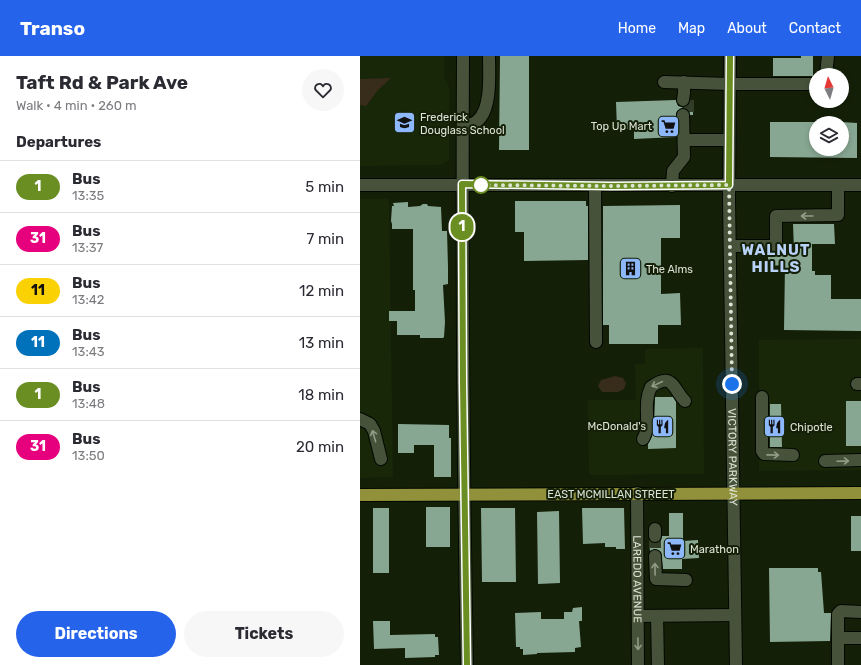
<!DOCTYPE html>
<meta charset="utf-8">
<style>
body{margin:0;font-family:Rubik,sans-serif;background:#f7f7f7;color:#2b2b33;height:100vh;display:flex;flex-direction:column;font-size:15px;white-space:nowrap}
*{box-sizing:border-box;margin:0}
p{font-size:13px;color:#7c7c81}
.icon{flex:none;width:22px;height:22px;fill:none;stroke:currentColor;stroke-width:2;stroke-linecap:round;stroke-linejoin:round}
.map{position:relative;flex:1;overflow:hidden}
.details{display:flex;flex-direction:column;background:#fff;width:360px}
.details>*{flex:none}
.badge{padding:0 8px;border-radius:13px;font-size:14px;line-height:26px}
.needle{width:26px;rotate:355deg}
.buttons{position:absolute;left:449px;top:12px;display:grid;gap:8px}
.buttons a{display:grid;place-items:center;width:40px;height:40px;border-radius:50%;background:#fff;box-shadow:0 2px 6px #0003;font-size:20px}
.you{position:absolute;width:20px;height:20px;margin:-10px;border:3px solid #fff;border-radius:50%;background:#1a73e8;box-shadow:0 0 0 6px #1a73e833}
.map>.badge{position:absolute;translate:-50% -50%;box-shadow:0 0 0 2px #fff}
h2{padding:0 16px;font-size:15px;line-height:36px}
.round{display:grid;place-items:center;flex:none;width:42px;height:42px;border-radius:21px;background:#f7f7f7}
.headline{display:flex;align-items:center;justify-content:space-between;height:68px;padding:0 16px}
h1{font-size:19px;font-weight:700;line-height:30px}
.button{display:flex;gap:8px;margin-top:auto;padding:8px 16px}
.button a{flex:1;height:46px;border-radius:24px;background:#2563eb;color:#fff;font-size:16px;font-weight:700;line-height:46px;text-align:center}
.button a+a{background:#f7f7f7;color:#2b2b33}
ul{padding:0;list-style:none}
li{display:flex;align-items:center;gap:12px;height:52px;padding:0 16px;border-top:1px solid #e1e1e2}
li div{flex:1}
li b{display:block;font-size:15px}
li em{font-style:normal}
li .badge{min-width:44px;font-weight:700;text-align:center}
header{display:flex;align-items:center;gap:24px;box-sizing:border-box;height:56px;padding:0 20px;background:#2563eb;color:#fff}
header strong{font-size:19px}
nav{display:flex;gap:22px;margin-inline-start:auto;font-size:14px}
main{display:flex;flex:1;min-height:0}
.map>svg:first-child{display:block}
</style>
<header>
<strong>Transo</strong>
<nav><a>Home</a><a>Map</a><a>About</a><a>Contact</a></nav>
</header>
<main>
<section class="details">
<div class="headline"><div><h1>Taft Rd &amp; Park Ave</h1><p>Walk · 4 min · 260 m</p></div><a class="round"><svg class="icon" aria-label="heart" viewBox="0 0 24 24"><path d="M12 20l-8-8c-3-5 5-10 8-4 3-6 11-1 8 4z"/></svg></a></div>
<h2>Departures</h2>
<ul>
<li><span class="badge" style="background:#6b8e23;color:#fff">1</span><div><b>Bus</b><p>13:35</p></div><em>5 min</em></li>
<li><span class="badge" style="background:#e6007e;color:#fff">31</span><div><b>Bus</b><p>13:37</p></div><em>7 min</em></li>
<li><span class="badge" style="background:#fad204;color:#111">11</span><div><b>Bus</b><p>13:42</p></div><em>12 min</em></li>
<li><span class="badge" style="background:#0072bc;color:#fff">11</span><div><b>Bus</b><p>13:43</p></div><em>13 min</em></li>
<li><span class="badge" style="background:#6b8e23;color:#fff">1</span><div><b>Bus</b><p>13:48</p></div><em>18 min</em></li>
<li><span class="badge" style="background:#e6007e;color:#fff">31</span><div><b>Bus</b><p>13:50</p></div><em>20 min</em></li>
</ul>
<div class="button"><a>Directions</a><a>Tickets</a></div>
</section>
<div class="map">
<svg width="501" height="609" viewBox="0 0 501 609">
<rect width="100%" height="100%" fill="#141f08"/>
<path fill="#192709" d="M0 0H84V21L89 31V104L80 109 0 110Z
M0 143H29L33 421 0 422Z
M501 283V414L399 415V284Z
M343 292 344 418 229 419 228 344H276L275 308H285V293Z"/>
<path fill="#382c1a" d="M31 22 18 34 6 50 0 49V23Z
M255 320 263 322 266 327 264 333 258 336H242L238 330 241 324Z"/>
<path fill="#88a792" d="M140 0H169V94H139Z
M441 0H453V20H413V2H441Z
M316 44 318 50 322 51H326L329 48 331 44H333V59H330L329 55 323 52 317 55 316 59V81L274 83V73H257L256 46Z
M410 66H456V93H482V66L497 67V102L410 101Z
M155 145H226V150H228V204L164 205V176H155Z
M48 146V151L60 150 63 148H67L68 150 81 151 82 175H87L88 211V228L83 229 85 266 84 281 83 282H60V279H37V265H29V255H55V234H53V173H32V168L31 165 32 150H34L33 147Z
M320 149V182H301V238L320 237 321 269H298V288H249V269H243V150Z
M433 168H474L475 188H452V215H455V219H471V243H501V275L424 274 425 209 408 210V198L416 197 422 194H434Z
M295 341H313L316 346V392L288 393V388L292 380 294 373Z
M486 345H501V390H486Z
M410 348H421L422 391H410Z
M38 368 89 369V382H91V421H74V389H54V397H38Z
M66 451H90V491H66Z
M13 452H29V517H13Z
M121 452H155L156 526H122Z
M222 452H264L265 493H256V491H245V487L223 488Z
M199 455 200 527 178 528 177 456Z
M309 457H323V485L338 484 339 502 322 503V513H303L301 496 295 493 290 495 289 485 295 487 301 484 302 480H309Z
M491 460H501V495H491Z
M409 512H458V516H461L464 557H471L470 585 410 586Z
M222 551V565H219L221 591 215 592V596L177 597V598L163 599V593H160V591H156L155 557 181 556V563H204V556H212L213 552Z
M13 565H30V579L75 578V581H78L79 599H75V601L45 602V592L14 593Z"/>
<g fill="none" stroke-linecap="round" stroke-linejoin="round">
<path stroke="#323d27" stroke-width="12" stroke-dasharray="12 6" stroke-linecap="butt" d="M328 44V59
M295 480V500"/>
<defs>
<g id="minor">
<path d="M103 0C102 203 103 406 107 609"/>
<path id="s1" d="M370 0 369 144 376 609"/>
<path d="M466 19 468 0"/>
<path d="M304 26 369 28H456"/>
<path d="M323 44 324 37V26"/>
<path d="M103 72C107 70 113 68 117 65 132 54 129 17 129 0"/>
<path d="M324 84H369"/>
<path d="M0 129H501"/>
<path d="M235 130 236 286"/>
<path d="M312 130 313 115 324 101 323 59"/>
<path d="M370 190H416V160L478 159V129"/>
<path d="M497 328H501"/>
<path d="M402 341V395L404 398 433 399"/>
<path d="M0 363 10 368 14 375 21 403"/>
<path d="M283 383C292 368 282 349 291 331 313 315 313 333 325 345"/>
<path d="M465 405 501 404"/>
<path id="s2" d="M277 437 278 609"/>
<path d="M295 473V480"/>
<path d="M295 500 296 523 326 524"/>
<path d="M278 560 375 559"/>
<path d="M297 560 298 609"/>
<path d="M478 582H501"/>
<path d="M478 609V558L481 555 501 556"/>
</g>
<path id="major" d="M0 439 501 437"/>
</defs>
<use href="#minor" stroke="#020800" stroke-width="14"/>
<use href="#major" stroke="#020800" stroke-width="14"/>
<use href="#minor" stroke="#46533a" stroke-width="12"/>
<use href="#major" stroke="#92913b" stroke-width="12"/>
</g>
<defs><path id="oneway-shaft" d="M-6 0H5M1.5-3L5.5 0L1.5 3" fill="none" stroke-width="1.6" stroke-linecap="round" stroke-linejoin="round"/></defs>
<g stroke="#919c88">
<use href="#oneway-shaft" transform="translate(447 160) rotate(180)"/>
<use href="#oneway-shaft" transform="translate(297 328) rotate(155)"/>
<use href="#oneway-shaft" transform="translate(14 380) rotate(-106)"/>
<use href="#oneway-shaft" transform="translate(413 399) rotate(1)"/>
<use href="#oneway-shaft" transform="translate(483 405) rotate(-2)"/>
<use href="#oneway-shaft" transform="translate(295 513) rotate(-91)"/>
<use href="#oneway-shaft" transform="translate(278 588) rotate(89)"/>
</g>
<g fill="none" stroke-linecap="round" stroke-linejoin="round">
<defs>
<path id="line" d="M107 609 103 327 102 128 252 130 369 129 370 0"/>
</defs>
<use href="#line" stroke="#fff" stroke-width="9"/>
<use href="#line" stroke="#6b8e23" stroke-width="6"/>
<path stroke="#dce4d5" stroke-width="4" stroke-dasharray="0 7.2" d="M121 129H114L252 130 369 129 372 328"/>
</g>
<defs>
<symbol id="school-square" viewBox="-11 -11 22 22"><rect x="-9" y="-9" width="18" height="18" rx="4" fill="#8db9fc" stroke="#141f08"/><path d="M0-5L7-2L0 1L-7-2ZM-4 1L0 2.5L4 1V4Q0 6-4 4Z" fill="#111"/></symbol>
<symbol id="supermarket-square" viewBox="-11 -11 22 22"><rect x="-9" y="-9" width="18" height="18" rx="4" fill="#8db9fc" stroke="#141f08"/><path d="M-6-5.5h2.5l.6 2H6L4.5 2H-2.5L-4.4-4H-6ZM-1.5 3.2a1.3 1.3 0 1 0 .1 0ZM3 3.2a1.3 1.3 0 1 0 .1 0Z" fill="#111"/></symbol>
<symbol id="building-square" viewBox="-11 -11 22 22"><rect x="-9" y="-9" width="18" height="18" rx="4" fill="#8db9fc" stroke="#141f08"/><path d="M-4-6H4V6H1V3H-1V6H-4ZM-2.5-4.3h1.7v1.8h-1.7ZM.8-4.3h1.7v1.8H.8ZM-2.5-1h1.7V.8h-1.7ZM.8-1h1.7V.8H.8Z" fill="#111"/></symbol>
<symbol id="restaurant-square" viewBox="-11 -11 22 22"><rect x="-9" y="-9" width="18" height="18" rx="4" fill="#8db9fc" stroke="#141f08"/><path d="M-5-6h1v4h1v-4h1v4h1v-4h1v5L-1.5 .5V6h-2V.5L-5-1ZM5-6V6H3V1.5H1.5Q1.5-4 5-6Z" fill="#111"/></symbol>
</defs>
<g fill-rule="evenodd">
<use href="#school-square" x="32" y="54" width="25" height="25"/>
<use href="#supermarket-square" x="296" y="58" width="25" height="25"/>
<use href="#building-square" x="258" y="200" width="25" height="25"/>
<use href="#restaurant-square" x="290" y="358" width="25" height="25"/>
<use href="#restaurant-square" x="402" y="358" width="25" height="25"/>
<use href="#supermarket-square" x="302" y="480" width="25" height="25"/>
</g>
<circle fill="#fff" stroke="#6b8e23" stroke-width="2" cx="121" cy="129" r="8"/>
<g text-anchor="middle" stroke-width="4" stroke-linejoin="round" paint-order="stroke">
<g font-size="11" fill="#dce4d5" stroke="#141f08" text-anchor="start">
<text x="60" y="65">Frederick<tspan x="60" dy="13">Douglass School</tspan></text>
<text x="292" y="74" text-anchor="end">Top Up Mart</text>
<text x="286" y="217">The Alms</text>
<text x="286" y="374" text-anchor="end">McDonald's</text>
<text x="430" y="375">Chipotle</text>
<text x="330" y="497">Marathon</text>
</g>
<g font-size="11" fill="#dce4d5" stroke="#141f08">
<text dy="4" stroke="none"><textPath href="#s1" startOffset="401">VICTORY PARKWAY</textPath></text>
<text x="251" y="442">EAST MCMILLAN STREET</text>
<text dy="4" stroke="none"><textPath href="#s2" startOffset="86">LAREDO AVENUE</textPath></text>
</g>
<g font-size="15" font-weight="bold" letter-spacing="1" fill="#b8d2f8" stroke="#141f08">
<text x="416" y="199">WALNUT<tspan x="416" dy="17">HILLS</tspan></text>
</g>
</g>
</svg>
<div class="buttons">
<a><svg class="needle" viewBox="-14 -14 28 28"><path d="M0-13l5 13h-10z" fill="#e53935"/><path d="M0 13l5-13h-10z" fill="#7c7c81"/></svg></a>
<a><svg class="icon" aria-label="layers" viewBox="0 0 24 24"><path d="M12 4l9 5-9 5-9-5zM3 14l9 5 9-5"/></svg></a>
</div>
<div class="you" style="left:372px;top:328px"></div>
<b class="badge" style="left:102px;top:171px;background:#6b8e23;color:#fff">1</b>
</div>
</main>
